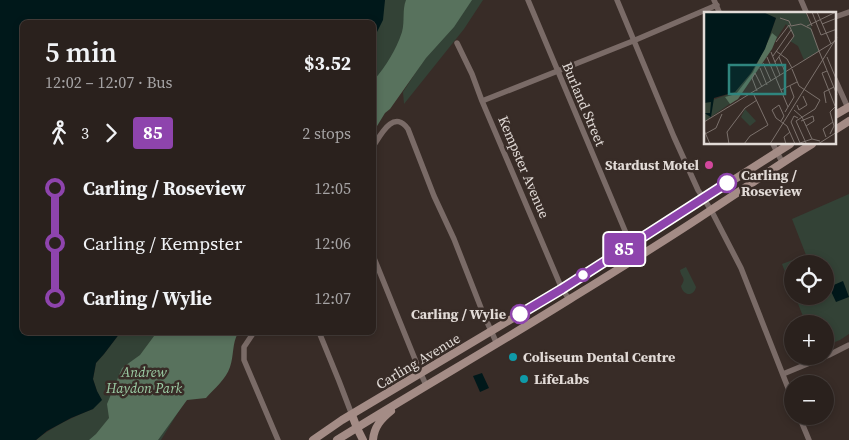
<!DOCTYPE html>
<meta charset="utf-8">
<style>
body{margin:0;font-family:"Source Serif 4",serif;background:#322926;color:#f1f3f6;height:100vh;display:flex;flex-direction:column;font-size:19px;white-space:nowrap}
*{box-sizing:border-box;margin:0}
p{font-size:16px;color:#a5a3a4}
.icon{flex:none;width:28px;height:28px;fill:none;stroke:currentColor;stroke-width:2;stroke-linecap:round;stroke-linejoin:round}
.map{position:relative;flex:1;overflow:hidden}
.side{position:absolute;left:20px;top:20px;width:356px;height:315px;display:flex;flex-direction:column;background:#2a211d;border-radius:8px;box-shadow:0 2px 8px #0003,0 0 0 1px #463e3b}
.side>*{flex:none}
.badge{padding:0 10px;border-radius:4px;font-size:18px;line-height:32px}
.buttons{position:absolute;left:784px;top:255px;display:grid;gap:10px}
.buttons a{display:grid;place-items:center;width:50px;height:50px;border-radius:50%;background:#2a211d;box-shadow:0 2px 8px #0003,0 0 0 1px #463e3b;font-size:25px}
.map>.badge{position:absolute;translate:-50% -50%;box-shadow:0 0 0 2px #fff}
.legs{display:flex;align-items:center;gap:8px;height:55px;padding:0 25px;font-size:16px}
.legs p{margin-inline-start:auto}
.head{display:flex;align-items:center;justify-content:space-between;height:85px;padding:0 25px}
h1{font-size:28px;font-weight:600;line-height:38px}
ul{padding:0 25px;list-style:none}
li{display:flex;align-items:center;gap:18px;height:55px;font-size:19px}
li i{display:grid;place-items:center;width:8px;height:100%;margin:0 6px;background:currentColor}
li i::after{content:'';width:12px;height:12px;margin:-6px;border:4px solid;border-radius:50%;background:#2a211d}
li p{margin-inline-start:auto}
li:first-child i{background:linear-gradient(#0000 50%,currentColor 0)}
li:last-child i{background:linear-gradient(currentColor 50%,#0000 0)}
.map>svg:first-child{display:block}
</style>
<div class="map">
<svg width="849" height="440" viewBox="0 0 849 440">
<rect width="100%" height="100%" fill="#382c27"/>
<path fill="#334236" d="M385 0H434L374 97V38L376 34Z
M463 0H483L464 29 404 104 403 92Z
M849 194V334L840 340 825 346V324H806L795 296H825V264H792V290L782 264 806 255 792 219Z
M686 267 696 287C694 297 683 296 681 286 687 277 681 278 680 270Z
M120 333H221L190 393 161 440H36C53 426 73 417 93 409L97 391 93 379 96 363 104 354Z"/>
<path fill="#58725d" d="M406 0H472L454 27 426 58 390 109 385 113 374 131V80C386 66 396 50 402 32 405 21 402 10 406 0Z
M157 332 238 333C232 343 234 356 230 367 226 379 214 389 206 398L187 400 158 440H89L96 434 109 418 107 404 122 368 140 355Z"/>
<path fill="#00181a" d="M0 0H385L383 20 374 38V22H22V332L120 333 104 354 96 363 93 379 97 391 102 400 93 409 71 418 47 431 36 440H0Z
M843 281 849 297 836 302 829 287Z
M482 373 489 388 480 392 473 376Z"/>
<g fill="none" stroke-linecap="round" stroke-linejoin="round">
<path stroke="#7a6b67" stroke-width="5.5" d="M528 0 631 245
M617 0 674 137 698 190 711 210 741 268 792 398
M714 0 720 14
M801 0 807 14
M835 17 849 12
M457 43 472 74 482 101 562 289 569 299
M835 79 848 108
M482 101 633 41 717 5
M773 144 782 162
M374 145C381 134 394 109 408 129L434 196 454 239 483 313 497 344
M374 258 421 374 426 385
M254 332 244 347V360L278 440
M319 332 339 381 352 415
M783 374 829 355 849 345
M799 416 809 440"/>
<path stroke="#a48c86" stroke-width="8" d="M835 115 849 107
M835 130 849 121
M352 415 357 428 363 440
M313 440 342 420 562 289 790 144
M337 440C414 392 493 347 570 299 617 270 665 241 711 210 745 188 778 165 812 144
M373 440C374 427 381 419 391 411"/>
</g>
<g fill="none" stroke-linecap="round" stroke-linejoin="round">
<defs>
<path id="line-1" d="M520 314 562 289 727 183"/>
</defs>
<use href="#line-1" stroke="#fff" stroke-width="11"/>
<use href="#line-1" stroke="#8e44ad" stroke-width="8"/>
</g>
<circle fill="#d1479c" stroke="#382c27" stroke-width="2" cx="709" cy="165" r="5"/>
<g fill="#fff" stroke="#8e44ad" stroke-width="2.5">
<circle cx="727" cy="183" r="9"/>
<circle cx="583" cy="275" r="6"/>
<circle cx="520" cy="314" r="9"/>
</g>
<g fill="#0f9aa8" stroke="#382c27" stroke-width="2">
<circle cx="513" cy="357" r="5"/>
<circle cx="524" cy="379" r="5"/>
</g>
<g text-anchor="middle" stroke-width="5" stroke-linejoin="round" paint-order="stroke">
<g font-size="14" fill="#e2dbd7" stroke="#382c27">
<text transform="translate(584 104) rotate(67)" y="5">Burland Street</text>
<text transform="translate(524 167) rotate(67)" y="5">Kempster Avenue</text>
<text transform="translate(418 361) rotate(-31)" y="5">Carling Avenue</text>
</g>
<g font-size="14" font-weight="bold" fill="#e2dbd7" stroke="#382c27" text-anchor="start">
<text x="699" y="170" text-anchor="end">Stardust Motel</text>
<text x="523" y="362">Coliseum Dental Centre</text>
<text x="534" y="384">LifeLabs</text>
</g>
<g font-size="14" font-weight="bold" fill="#e2dbd7" stroke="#382c27" text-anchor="start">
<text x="741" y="180">Carling /<tspan x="741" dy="16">Roseview</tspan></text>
<text x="506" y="319" text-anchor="end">Carling / Wylie</text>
</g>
<g font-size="14" font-style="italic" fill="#9ccda5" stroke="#382c27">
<text x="144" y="377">Andrew<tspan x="144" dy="16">Haydon Park</tspan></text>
</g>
</g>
<g transform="translate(704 12)">
<rect width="132" height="132" fill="#382c27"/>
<path d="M55 0H102L115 39 100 48 94 34 86 29 90 24 82 12 34 86 0 110V91L31 80 61 37 72 6ZM41 97 52 109 46 114 37 105Z" fill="#334236"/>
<path d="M68 21 73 25 68 37 34 87 26 92 21 85 32 82 49 60Z" fill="#58725d"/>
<path d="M0 0H59L72 6 61 37 47 61 31 80 10 86 7 105 0 101H6L7 90 0 91Z" fill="#00181a"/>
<path fill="none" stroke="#7c726d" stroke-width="1" d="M102 0 108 14M108 0 117 23 133 17M113 0 127 32M76 6 85 9 87 14 97 12 107 17 115 39M118 12 133 6M103 14 132 0M72 39 83 47 88 56M115 39 133 83M67 40 76 63M69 44 87 18M63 45 84 95M75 45 81 60M123 45 133 69M71 50 90 24 85 13 72 30M59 51 67 69M56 56 63 73M88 57 95 74 116 88 111 97 92 109 102 131M123 59 118 61 131 94M77 78 93 70M53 79 48 66 51 61 58 75M49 81 64 113M122 91 120 80 130 75M93 93 95 98 103 93 99 84M90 98 98 105 108 127 116 129M81 100 90 85 86 74M94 106 90 104 87 110 96 131 108 127M77 109 80 104 75 93 68 98 72 106 83 114 91 132M97 109 109 104 110 109 102 114M0 110 133 28M0 118 6 132M1 122 12 116 18 102M126 122 130 114 126 100 133 93M122 125 119 117 129 110M25 132 23 120 41 96 53 88M40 132 46 124 64 113M66 132 133 25M82 132 80 125 86 120M114 132 133 120"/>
<path fill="#2f857e" fill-opacity="0.15" stroke="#2f857e" stroke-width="2.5" d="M25 53H81V82H25Z"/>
<rect width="132" height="132" fill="none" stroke="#e2dbd7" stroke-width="2.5"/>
</g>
</svg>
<div class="buttons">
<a><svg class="icon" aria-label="locate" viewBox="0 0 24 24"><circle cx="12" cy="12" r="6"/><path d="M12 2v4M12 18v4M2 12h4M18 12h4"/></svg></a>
<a>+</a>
<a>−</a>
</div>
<b class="badge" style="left:624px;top:249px;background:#8e44ad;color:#fff">85</b>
<section class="side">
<div class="head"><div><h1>5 min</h1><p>12:02 – 12:07 · Bus</p></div><b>$3.52</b></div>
<div class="legs"><svg class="icon" aria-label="walk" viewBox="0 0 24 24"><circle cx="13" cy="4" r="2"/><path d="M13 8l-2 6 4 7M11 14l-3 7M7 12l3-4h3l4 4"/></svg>3<svg class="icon" aria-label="forward" viewBox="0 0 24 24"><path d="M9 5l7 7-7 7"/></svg><b class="badge" style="background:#8e44ad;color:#fff">85</b><p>2 stops</p></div>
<ul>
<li><i style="color:#8e44ad"></i><b>Carling / Roseview</b><p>12:05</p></li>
<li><i style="color:#8e44ad"></i><span>Carling / Kempster</span><p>12:06</p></li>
<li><i style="color:#8e44ad"></i><b>Carling / Wylie</b><p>12:07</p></li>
</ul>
</section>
</div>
